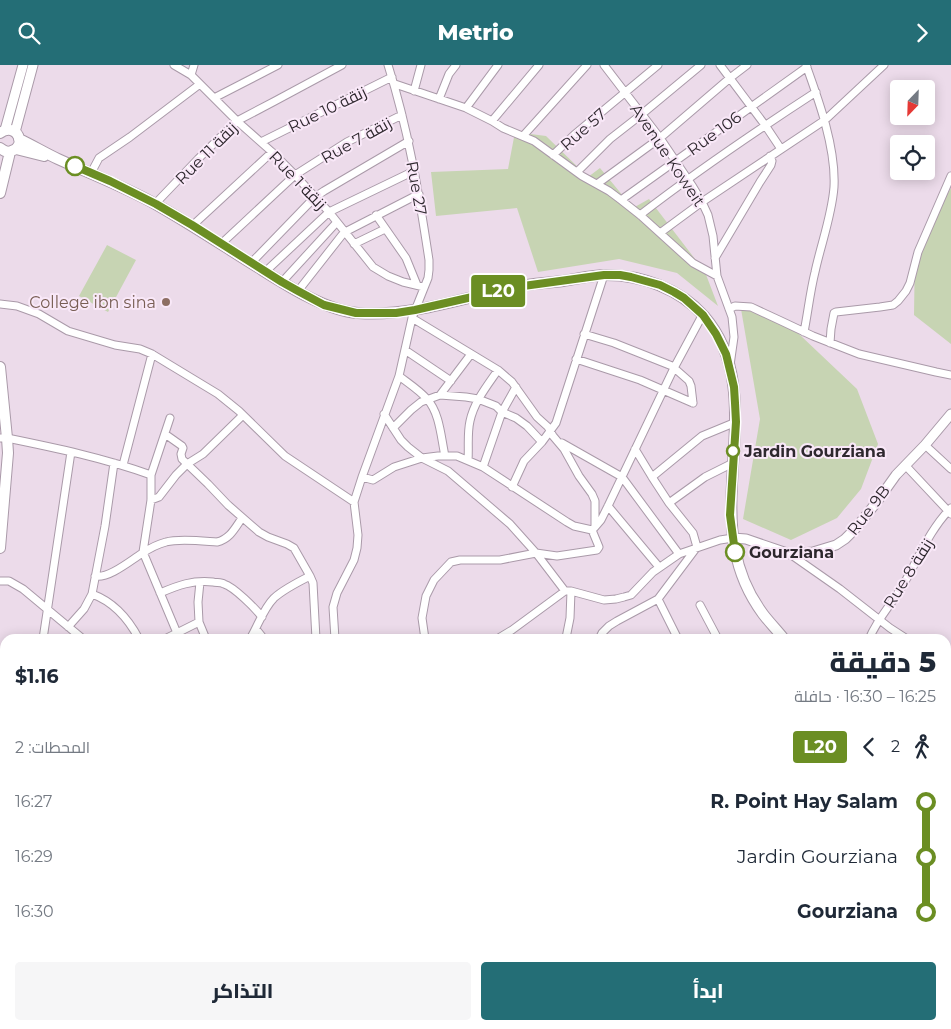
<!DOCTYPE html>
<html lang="ar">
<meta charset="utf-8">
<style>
body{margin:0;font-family:Montserrat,Cairo,sans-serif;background:#f6f6f7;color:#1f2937;direction:rtl;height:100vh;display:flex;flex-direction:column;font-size:19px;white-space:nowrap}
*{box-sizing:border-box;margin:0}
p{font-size:16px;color:#747a83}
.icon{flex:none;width:28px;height:28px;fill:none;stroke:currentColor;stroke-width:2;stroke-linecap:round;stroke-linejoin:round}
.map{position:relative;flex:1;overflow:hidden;direction:ltr}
.side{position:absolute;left:0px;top:569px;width:951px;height:396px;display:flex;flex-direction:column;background:#fff;border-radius:15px 15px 0 0;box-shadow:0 2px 12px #0003;direction:rtl}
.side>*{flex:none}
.badge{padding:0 10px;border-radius:4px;font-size:18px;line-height:32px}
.needle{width:32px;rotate:203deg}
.buttons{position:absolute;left:890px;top:15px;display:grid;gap:10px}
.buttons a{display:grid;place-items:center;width:45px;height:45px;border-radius:5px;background:#fff;box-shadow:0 2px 12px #0003;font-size:25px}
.map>.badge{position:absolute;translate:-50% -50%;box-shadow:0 0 0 2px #fff}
.legs{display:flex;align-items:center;gap:8px;height:55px;padding:0 15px;font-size:16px}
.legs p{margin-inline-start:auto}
.headline{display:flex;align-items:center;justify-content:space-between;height:85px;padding:0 15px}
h1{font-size:28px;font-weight:800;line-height:38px}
.button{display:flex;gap:10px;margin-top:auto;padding:10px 15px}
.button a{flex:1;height:58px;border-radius:5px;background:#246e76;color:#fff;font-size:20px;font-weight:800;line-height:58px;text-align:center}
.button a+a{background:#f6f6f7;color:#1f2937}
ul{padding:0 15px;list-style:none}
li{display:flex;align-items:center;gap:18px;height:55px;font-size:19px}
li i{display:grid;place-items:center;width:8px;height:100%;margin:0 6px;background:currentColor}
li i::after{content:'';width:12px;height:12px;margin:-6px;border:4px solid;border-radius:50%;background:#fff}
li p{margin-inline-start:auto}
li:first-child i{background:linear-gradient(#0000 50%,currentColor 0)}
li:last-child i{background:linear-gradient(currentColor 50%,#0000 0)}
header{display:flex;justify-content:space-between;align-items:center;height:65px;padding:0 15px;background:#246e76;color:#fff;font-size:22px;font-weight:800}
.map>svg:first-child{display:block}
</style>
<header><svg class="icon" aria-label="forward" viewBox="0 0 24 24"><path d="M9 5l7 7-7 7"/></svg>Metrio<svg class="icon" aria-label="search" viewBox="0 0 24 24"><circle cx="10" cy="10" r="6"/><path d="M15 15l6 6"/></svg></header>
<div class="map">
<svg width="951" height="964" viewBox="0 0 951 964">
<rect width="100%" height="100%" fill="#ecdbea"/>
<path fill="#c7d4b3" d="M515 67 546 71 588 112 600 103 633 143 649 134 705 207 718 241 677 208 619 194 538 207 517 143 436 151 431 107 508 104Z
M951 123V279L914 250 915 183Z
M107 180 136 195 108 247 79 231Z
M741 244 781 252 857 324 878 379 861 424 837 453 791 475 743 454 760 354Z"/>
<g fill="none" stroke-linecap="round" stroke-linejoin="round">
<defs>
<path id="minor" d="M174 0 191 10 237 56 272 87 295 110 329 147 373 202 388 211 403 217 424 222
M604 0 660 73 693 122 702 137 708 150 713 171 717 211 732 252 734 272 730 300
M720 0 765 60 781 84
M191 10 194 0
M395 19 466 43 492 56 503 63 534 76 582 111 609 126 621 135 640 150 693 198 717 211
M414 26 421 0
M214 33 278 0
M439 34 449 9 456 0
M466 43 498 0
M492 56 539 0
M523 71 587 0
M261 77 392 12
M553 90 574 70 658 0
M577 107 610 74 642 49 701 0
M91 108 99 93 130 72 200 19
M597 119 660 73 730 13 747 0
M621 135 807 2
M155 139 198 94 237 56 275 36 342 0
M376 150 406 193 417 220
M640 150C697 106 756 66 816 27
M192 161 272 87
M345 167 419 129
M660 168 702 137 825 55 884 0
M221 179 295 110 347 77 402 50
M354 179 385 164
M715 193 760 117 771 100 772 96 770 91
M251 198 315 132 324 126 409 76
M265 207 329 147 414 106
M282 217 337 157
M298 226 342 170
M0 239 17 241 39 249 68 266 115 280 140 284 152 289 218 329 239 346 285 391 354 437
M729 244 735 241 751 242 779 255 813 271 859 289 936 307 951 310
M412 253 498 305 512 317 537 352 548 362 553 371 564 384 579 411 592 429 595 436V462L592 465
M804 267C808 247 810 227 815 207 821 179 832 150 834 122 836 83 819 36 806 0
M584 269 614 278 672 301 689 316 691 321 693 338
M830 278 831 264 834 248 836 247 880 242 893 240 898 236 906 226 910 218 918 187 951 111
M405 285 451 316
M576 294 640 315 693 338
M399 311C408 318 419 325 427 334 440 348 441 373 445 391
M440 330 471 289
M384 349 401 375 408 382 422 393 448 406 510 459 536 488 565 526
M170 353 151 410V435L143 487 177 568
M393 363 411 345 421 337 440 330 466 332 478 334 496 341 502 347 516 353 527 361 542 377
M165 369 182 381 183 383 181 389 182 394 208 419 228 440 259 467 268 472 287 479 294 483 310 511 313 518 316 574
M0 373H7C56 383 104 393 151 410
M562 378 622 412 679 489
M925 380 951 404
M468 395C469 383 467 369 470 356 474 337 487 321 498 305
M123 400 152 289
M905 400 951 449
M483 402 502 347 516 322
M362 412 373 415 394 402 422 393 438 391H457L483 402 567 457 574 461 592 465 599 482 597 485 557 491 536 488 500 495H460L451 497 434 515 426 531 422 553 425 574
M652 412 702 371 736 357
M512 422 524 396 542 377 556 358 604 210
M151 435 159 432 176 410 187 399 203 389 243 350
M669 438 705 412 733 398
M608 441 659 502
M595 462 601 455 608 441 674 303 703 249
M790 489 840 524 890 563 907 574
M95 511C108 514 130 496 141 489 147 485 158 479 166 477 179 473 203 476 217 477 230 474 235 463 242 453
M0 516H9L23 524 83 574
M200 517 198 537 199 557 206 574
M160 528C179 520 192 515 213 517 216 518 221 517 224 519 234 522 255 543 262 552
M92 529C114 537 128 553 139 574
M658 534 678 574
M700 540 718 574
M68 562 84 544 92 529 105 461 114 398
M256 564 264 574
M566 573 570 553 571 526
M43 574 71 387
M165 574 199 557
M250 574C258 561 263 544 274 533 284 524 298 517 310 511
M335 574 333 542 337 528 354 495 357 483 358 470 354 437 362 412 399 311 412 253 428 213 429 205V195C419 129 408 63 388 0
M497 574 512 565 565 526H571L604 535 616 534 624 532 631 530 653 507 679 489 720 475 733 473
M599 574 602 568 609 561 617 556 658 534 697 482 693 468 669 438 652 412 635 384
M869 574C877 555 889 542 900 525 917 498 928 466 951 443
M946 597 951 600
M0 682 5 683
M0 809 5 808
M0 862 5 858
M0 948 5 945
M264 960 272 964
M298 960 299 964
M870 960 895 964
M60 964 68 960
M176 964 179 960
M213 964 215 960
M249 964 252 960
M907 964 909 960"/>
<path id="tertiary" d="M5 65 23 0
M15 67 33 0
M733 473 746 474 790 489 813 487 836 480 845 474 855 464 876 438 896 410 925 380 951 349"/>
<path id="secondary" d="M0 68C17 56 28 82 11 86 7 88 4 86 0 83
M19 74C32 80 45 88 58 94 91 109 125 122 157 140 192 160 225 182 259 203 286 220 326 246 358 248 411 252 463 233 514 222 530 219 547 218 563 216 577 214 592 210 606 210 642 210 680 224 704 251 760 315 720 409 735 484 739 507 749 530 763 549 769 557 777 565 784 574
M16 84 44 91
M0 128 10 87
M0 302 7 373 8 388 0 483
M946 754 951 759"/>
</defs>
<use href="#minor" stroke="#aa9aa9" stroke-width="9"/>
<use href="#tertiary" stroke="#aa9aa9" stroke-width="11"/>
<use href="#secondary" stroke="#aa9aa9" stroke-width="12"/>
<use href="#minor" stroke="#fff" stroke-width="7"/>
<use href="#tertiary" stroke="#fff" stroke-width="9"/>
<use href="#secondary" stroke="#fff" stroke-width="10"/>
</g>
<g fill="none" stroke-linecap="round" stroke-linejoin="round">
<defs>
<path id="line-1" d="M75 101 110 116 156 139 192 160 282 217 298 226 324 240 356 248H396L415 245 516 222 604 210H620L631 212 660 220 674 227 684 233 703 250 716 269 726 289 734 322 735 338 736 357 730 450 735 487"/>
</defs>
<use href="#line-1" stroke="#fff" stroke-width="11"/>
<use href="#line-1" stroke="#6b8e23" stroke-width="8"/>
</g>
<g fill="#fff" stroke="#6b8e23" stroke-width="2.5">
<circle cx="75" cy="101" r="9"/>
<circle cx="733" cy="386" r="6"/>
<circle cx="735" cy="487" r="9"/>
</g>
<circle fill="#8d6e63" stroke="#f9e8f8" stroke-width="2" cx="166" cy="237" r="5"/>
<g text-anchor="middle" stroke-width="4" stroke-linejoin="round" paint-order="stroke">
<g font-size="16" fill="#2e282e" stroke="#f9e8f8">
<text transform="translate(327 44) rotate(-26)" y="6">Rue 10 زنقة</text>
<text transform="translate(583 64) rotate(-41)" y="6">Rue 57</text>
<text transform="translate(714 68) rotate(-36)" y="6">Rue 106</text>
<text transform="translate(356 75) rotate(-29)" y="6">Rue 7 زنقة</text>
<text transform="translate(206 88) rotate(-45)" y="6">Rue 11 زنقة</text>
<text transform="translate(668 90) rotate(56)" y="6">Avenue Koweit</text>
<text transform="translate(298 115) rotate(46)" y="6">Rue 1 زنقة</text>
<text transform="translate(417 123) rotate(80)" y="6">Rue 27</text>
<text transform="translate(868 445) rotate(-52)" y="6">Rue 9B</text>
<text transform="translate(908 508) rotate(-58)" y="6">Rue 8 زنقة</text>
</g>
<g font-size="16" fill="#785e54" stroke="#f9e8f8" text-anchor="end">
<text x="156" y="243">College ibn sina</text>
</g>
<g font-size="16" font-weight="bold" fill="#2e282e" stroke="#f9e8f8" text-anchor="start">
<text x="744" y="392">Jardin Gourziana</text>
<text x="749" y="493">Gourziana</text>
</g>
</g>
</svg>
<div class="buttons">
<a><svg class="needle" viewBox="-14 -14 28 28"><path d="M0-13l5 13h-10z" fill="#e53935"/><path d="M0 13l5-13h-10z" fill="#747a83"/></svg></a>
<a><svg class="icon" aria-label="locate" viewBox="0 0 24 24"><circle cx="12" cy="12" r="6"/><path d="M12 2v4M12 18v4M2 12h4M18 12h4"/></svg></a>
</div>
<b class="badge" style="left:498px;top:226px;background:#6b8e23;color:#fff">L20</b>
<section class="side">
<div class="headline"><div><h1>5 دقيقة</h1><p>16:25 – 16:30 · حافلة</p></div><b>$1.16</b></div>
<div class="legs"><svg class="icon" aria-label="walk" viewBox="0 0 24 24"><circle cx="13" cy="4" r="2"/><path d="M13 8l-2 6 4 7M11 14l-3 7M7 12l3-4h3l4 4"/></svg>2<svg class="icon" aria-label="back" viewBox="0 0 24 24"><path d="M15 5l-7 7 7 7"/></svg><b class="badge" style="background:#6b8e23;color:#fff">L20</b><p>المحطات: 2</p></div>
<ul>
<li><i style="color:#6b8e23"></i><b>R. Point Hay Salam</b><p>16:27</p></li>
<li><i style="color:#6b8e23"></i><span>Jardin Gourziana</span><p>16:29</p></li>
<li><i style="color:#6b8e23"></i><b>Gourziana</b><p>16:30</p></li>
</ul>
<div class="button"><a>ابدأ</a><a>التذاكر</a></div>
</section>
</div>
